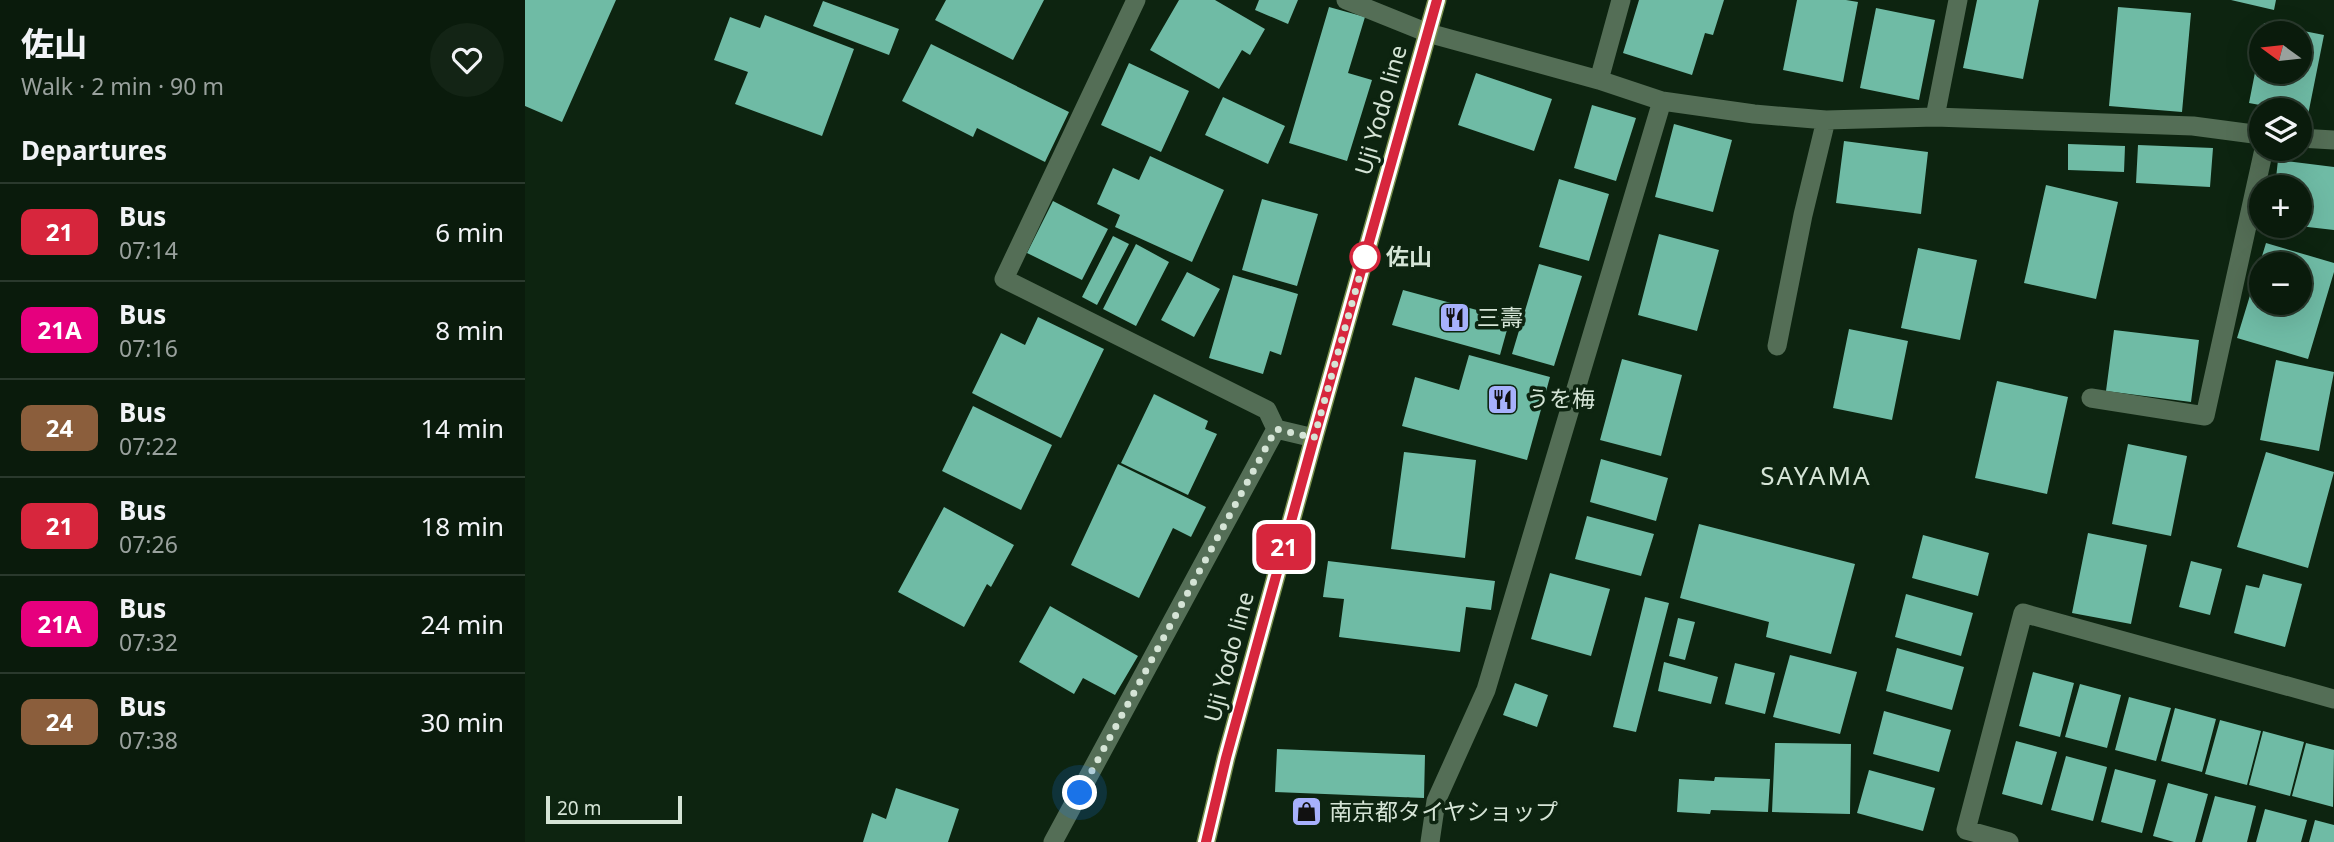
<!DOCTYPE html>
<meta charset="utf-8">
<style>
body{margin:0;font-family:"Noto Sans","Noto Sans JP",sans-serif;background:#132415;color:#f1f3f6;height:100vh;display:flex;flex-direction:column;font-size:26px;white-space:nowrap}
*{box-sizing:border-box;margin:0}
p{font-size:23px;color:#99a19d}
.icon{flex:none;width:38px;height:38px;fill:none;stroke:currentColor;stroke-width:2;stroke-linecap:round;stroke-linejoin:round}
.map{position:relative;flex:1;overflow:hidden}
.side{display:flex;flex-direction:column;background:#0a1b0c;width:525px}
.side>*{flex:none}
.badge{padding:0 14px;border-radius:10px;font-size:24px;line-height:46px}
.needle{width:46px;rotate:285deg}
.buttons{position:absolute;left:1724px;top:21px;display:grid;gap:14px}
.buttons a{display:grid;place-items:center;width:63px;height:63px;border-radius:50%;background:#0a1b0c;box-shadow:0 7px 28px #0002,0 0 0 2px #2a392d;font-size:35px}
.scale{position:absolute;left:21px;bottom:18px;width:136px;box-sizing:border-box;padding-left:7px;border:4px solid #d5e4d6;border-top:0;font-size:19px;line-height:24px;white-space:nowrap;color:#d5e4d6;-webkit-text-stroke:5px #0d2410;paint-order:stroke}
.you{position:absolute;width:35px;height:35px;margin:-18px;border:5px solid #fff;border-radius:50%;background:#1a73e8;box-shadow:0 0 0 10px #1a73e833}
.map>.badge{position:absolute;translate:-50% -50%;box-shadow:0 0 0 4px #fff}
h2{padding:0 21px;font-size:26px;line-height:63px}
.round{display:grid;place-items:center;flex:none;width:74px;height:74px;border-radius:37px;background:#132415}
.summary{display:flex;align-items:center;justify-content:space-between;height:119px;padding:0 21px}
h1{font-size:33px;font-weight:800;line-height:52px}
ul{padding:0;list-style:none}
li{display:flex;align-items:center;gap:21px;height:98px;padding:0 21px;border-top:2px solid #2a392d}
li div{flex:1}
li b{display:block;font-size:26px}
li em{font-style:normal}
li .badge{min-width:77px;font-weight:700;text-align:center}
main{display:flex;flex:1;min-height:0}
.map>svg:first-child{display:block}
</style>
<main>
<section class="side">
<div class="summary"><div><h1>佐山</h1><p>Walk · 2 min · 90 m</p></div><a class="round"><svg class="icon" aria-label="heart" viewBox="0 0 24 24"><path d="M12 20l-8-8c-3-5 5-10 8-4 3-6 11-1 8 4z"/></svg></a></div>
<h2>Departures</h2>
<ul>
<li><span class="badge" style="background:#d7263d;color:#fff">21</span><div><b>Bus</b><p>07:14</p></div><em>6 min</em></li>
<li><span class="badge" style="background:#e6007e;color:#fff">21A</span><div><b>Bus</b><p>07:16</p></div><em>8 min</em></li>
<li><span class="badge" style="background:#8b5e3c;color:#fff">24</span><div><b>Bus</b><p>07:22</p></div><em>14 min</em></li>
<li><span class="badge" style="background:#d7263d;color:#fff">21</span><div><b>Bus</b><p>07:26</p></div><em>18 min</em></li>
<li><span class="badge" style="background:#e6007e;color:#fff">21A</span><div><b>Bus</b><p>07:32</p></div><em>24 min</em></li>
<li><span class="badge" style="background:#8b5e3c;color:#fff">24</span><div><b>Bus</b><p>07:38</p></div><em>30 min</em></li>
</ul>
</section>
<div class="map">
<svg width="1809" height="842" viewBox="0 0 1809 842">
<rect width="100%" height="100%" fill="#0d2410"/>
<path fill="#6fbba5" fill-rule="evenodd" d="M0 0H91L37 122 0 106Z
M421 0H519L488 60 410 20Z
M654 0H690L740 29 725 55 717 50 694 89 625 50Z
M734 0H773L763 24 730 10Z
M1114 0H1199L1188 35 1180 33 1167 75 1098 53Z
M1272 0H1321L1333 2 1318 82 1258 70Z
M1452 0H1514L1498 79 1438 68Z
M1706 0H1751L1749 10Z
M298 1 374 29 364 55 288 26Z
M804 7 840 17 823 73 847 80 822 161 764 143Z
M1593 7 1666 13 1657 112 1584 106Z
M1351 8 1410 20 1394 100 1335 88Z
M240 15 329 49 297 136 210 104 223 72 189 60 205 17 235 28Z
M1739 23 1799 35 1783 115 1774 113V110H1762L1724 103 1735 47 1736 72H1774V33H1737Z
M406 44 544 112 520 162 452 128 448 137 377 101Z
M604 63 664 91 636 152 576 125Z
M951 73 1027 99 1009 151 933 125Z
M698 97 760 126 743 164 680 135Z
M1067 105 1111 118 1091 181 1049 168Z
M1149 124 1207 140 1188 212 1130 197Z
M1319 141 1403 152 1396 214 1311 203Z
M1543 144 1600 146 1599 172 1543 170Z
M1613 145 1688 148 1685 187 1611 183Z
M625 156 699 190 667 262 590 227 595 215 572 204 588 168 614 180Z
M1753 160 1809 167V230L1774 226V187H1750Z
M1034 179 1084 194 1064 261 1014 247Z
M1521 185 1593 202 1571 299 1499 283Z
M737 199 793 214 772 286 717 270Z
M528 201 583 229 557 280 502 253Z
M1134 234 1194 250 1172 331 1113 315Z
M588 236 604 244 572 305 557 297Z
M1741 243 1809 263V272L1783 359 1712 338ZM1736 264H1774V303H1736Z
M611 244 644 262 611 326 578 309Z
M1393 248 1452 260 1435 340 1376 328Z
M1014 264 1057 276 1029 366 987 354Z
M662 272 695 289 669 337 636 320Z
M708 275 773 294 756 355 745 351 738 374 684 358Z
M878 290 985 319 975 355 867 325Z
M513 317 579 349 536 438 447 393 476 333 500 345Z
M1324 329 1383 341 1367 420 1308 408Z
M1589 330 1674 340 1666 402 1581 391Z
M944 355 1025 377 1002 460 877 426 890 377 934 390Z
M1097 359 1157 375 1136 456 1075 440Z
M1751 360 1809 372 1794 451 1735 440Z
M1472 381 1543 397 1522 494 1450 478Z
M629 394 683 421 680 429 692 434 663 495 596 463Z
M448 406 527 445 496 510 417 471Z
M1603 444 1662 456 1646 536 1587 524Z
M879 452 951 460 940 558 866 549Z
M1741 452 1809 472 1783 568 1712 547Z
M1076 459 1143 478 1131 521 1065 502Z
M593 464 681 507 666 537 648 528 614 598 546 565Z
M419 507 489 545 466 587 462 584 439 627 373 592Z
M1062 516 1129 534 1116 576 1050 559Z
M1174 524 1330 564 1306 654 1241 637 1244 622 1155 598Z
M1563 533 1622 545 1606 624 1547 613Z
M1398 535 1464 553 1453 596 1387 578Z
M803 561 970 581 966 610 941 607 935 652 814 637 819 599 798 597Z
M1666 561 1697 569 1685 615 1654 607Z
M1025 573 1085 589 1066 656 1006 639Z
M1738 574 1777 584 1760 647 1709 633 1721 585 1734 588Z
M1381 594 1448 613 1436 656 1370 637Z
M1120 597 1144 603 1111 732 1088 727Z
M525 606 613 656 590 695 558 678 549 694 494 662Z
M1153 618 1170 622 1160 660 1144 656Z
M1372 648 1439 667 1427 710 1361 691Z
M1265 655 1332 672 1315 734 1248 717Z
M1139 662 1193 677 1186 704 1133 691Z
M1210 663 1250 673 1240 714 1200 704Z
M1508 672 1549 683 1535 737 1494 726Z
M990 683 1023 695 1012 727 978 715Z
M1555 684 1596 695 1582 748 1540 737Z
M1604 697 1646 708 1631 761 1590 750Z
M1650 708 1691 719 1677 772 1636 761Z
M1359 711 1426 730 1414 772 1348 754Z
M1695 720 1736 731 1722 785 1680 774Z
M1738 731 1779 742 1765 796 1724 785Z
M1491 741 1532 752 1517 805 1477 794Z
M1250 743 1326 744 1325 814 1247 812Z
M1781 743 1809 750 1808 807 1767 796Z
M752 749 900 755 899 798 750 792Z
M1541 756 1582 767 1568 821 1526 810Z
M1590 769 1631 780 1617 833 1576 822Z
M1344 770 1410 788 1398 831 1332 813Z
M1190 777 1245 779 1243 812 1186 810 1185 814 1152 812 1154 779 1189 781Z
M1643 783 1683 794 1670 842H1649L1628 836Z
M371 788 434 809 423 842H338L347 813 361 819Z
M1690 796 1731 806 1722 842H1677Z
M1740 809 1782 820 1776 842H1731Z
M1790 820 1809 825V842H1784Z"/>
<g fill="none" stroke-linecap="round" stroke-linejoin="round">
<path stroke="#546e56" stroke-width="19" d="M1566 398 1680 416 1739 149"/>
<path stroke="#546e56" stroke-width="19" d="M611 0 479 279 742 410 751 429
M821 0 903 33 1074 80 1137 101 1229 114 1301 120 1410 117 1668 126 1736 135
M1074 80 1096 0
M1410 117 1433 0
M1774 138 1809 140
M1252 346 1278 215 1301 120
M751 429 789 438
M528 842 751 429
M905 842 911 801 961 690 1137 101
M1484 842 1441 830 1498 613 1809 699"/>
<path stroke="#778d4b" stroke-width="19" d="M681 842 701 758 789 438 912 0"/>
</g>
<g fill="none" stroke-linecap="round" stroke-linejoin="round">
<defs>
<path id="line" d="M681 842 701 758 789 438 912 0"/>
</defs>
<use href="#line" stroke="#fff" stroke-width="16"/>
<use href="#line" stroke="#d7263d" stroke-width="10"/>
<path stroke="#d5e4d6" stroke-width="7" stroke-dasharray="0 12.6" d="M555 793 751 429 789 438 840 257"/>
</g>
<defs>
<symbol id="restaurant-square" viewBox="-11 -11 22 22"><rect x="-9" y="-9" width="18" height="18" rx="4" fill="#a7b1fc" stroke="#0d2410"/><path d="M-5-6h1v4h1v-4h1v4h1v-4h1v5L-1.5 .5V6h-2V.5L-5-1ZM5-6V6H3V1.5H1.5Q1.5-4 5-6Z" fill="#111"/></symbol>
<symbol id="shop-square" viewBox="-11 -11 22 22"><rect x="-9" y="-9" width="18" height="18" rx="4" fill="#a7b1fc" stroke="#0d2410"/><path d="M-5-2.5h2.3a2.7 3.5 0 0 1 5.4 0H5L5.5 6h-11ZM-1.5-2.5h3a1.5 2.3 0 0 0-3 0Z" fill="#111"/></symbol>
</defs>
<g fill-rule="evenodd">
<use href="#restaurant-square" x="912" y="300" width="35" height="35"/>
<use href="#restaurant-square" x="960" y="382" width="35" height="35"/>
<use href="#shop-square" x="764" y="794" width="35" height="35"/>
</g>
<circle fill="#fff" stroke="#d7263d" stroke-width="3.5" cx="840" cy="257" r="14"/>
<g text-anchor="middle" stroke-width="7" stroke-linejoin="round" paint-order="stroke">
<g font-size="23" fill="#d5e4d6" stroke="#0d2410">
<text transform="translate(856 110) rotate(-74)" y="8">Uji Yodo line</text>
<text transform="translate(704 657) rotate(-75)" y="8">Uji Yodo line</text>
</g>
<g font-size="23" font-weight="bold" fill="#d5e4d6" stroke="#0d2410" text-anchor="start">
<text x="861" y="265">佐山</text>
</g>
<g font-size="23" fill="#d5e4d6" stroke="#0d2410" text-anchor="start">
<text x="952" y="326">三壽</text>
<text x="1001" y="407">うを梅</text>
<text x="804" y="820">南京都タイヤショップ</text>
</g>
<g font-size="26" letter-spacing="2" fill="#d5e4d6" stroke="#0d2410">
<text x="1291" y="485">SAYAMA</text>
</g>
</g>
</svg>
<div class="buttons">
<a><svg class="needle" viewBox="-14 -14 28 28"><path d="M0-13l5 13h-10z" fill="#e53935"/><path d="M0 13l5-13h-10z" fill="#99a19d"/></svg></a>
<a><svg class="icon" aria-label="layers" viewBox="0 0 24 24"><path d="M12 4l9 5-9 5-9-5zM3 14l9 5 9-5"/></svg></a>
<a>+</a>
<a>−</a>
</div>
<div class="scale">20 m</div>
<div class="you" style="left:555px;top:793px"></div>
<b class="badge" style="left:759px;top:547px;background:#d7263d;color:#fff">21</b>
</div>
</main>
